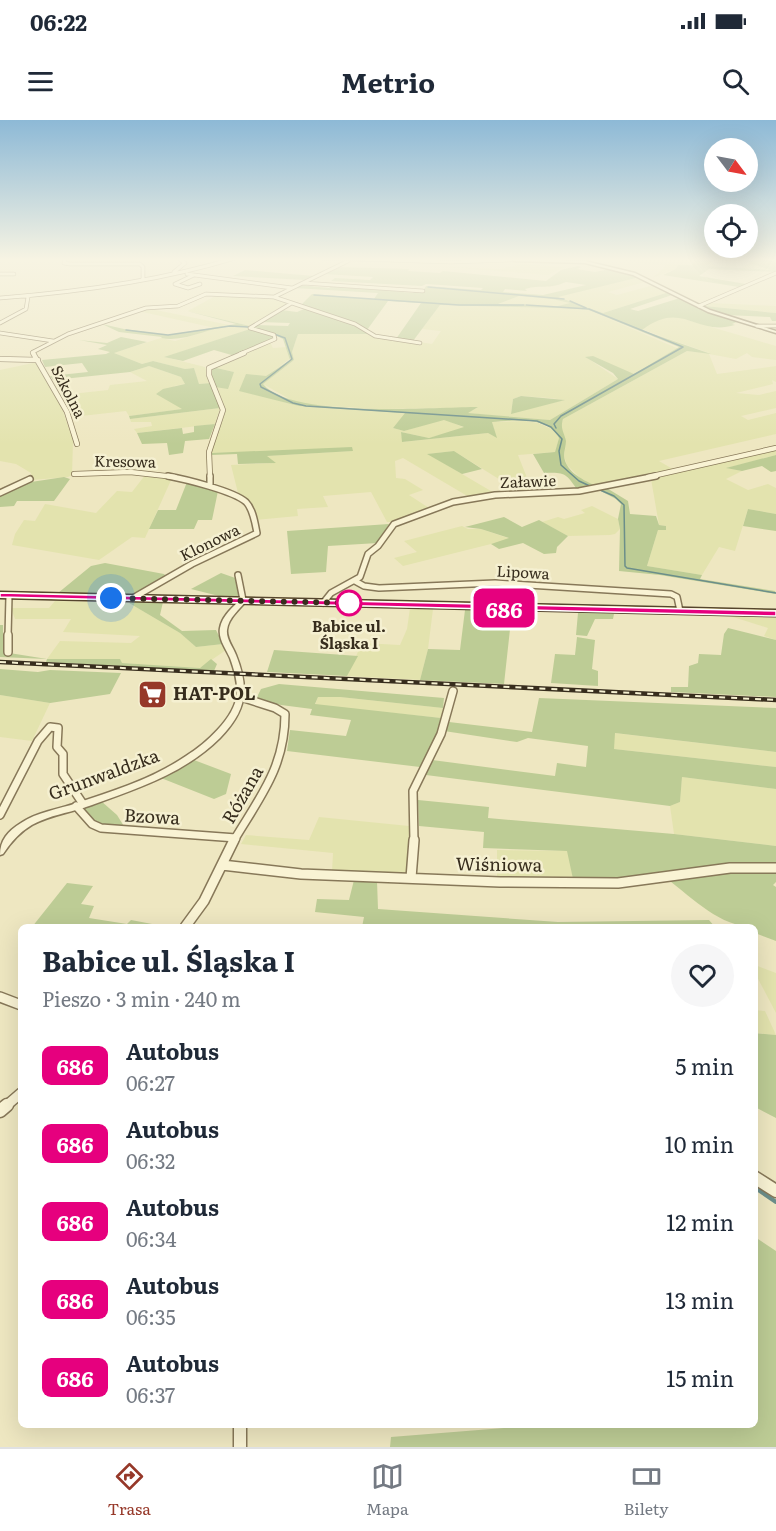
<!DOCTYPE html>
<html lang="pl">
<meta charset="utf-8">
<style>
body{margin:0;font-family:Literata,serif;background:#f6f6f7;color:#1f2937;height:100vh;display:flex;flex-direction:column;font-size:22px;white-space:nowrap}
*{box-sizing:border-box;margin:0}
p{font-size:20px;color:#747a83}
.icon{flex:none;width:33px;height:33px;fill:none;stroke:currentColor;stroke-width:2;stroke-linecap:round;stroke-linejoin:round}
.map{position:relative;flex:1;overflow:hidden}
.drawer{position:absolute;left:18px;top:804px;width:740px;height:504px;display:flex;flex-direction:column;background:#fff;border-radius:9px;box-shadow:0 6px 24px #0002}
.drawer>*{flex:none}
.badge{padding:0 12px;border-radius:9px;font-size:21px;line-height:39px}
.needle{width:39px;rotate:122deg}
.buttons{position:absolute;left:704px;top:18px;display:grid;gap:12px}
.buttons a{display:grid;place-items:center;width:54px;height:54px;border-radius:50%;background:#fff;box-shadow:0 6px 24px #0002;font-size:30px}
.you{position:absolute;width:30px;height:30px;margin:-15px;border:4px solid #fff;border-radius:50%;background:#1a73e8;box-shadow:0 0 0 9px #1a73e833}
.map>.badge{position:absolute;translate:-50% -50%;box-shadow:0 0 0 3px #fff}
.round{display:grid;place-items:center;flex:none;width:63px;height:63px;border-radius:32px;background:#f6f6f7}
.summary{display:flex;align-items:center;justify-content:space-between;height:102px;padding:0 24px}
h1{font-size:28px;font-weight:700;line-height:45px}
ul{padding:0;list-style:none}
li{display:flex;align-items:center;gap:18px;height:78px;padding:0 24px}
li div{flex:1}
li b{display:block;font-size:22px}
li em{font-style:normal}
li .badge{min-width:66px;font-weight:700;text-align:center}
.status{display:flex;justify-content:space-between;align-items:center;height:42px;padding:0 30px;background:#fff;direction:ltr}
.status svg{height:16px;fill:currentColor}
header{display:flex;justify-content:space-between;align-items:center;height:78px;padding:0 24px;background:#fff;font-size:27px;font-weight:700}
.menu{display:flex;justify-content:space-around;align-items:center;height:84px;border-top:2px solid #e0e1e3;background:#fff;font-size:16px;color:#747a83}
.menu a{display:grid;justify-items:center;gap:3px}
.menu .current{color:#963829}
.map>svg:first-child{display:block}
</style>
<div class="status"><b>06:22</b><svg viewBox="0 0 49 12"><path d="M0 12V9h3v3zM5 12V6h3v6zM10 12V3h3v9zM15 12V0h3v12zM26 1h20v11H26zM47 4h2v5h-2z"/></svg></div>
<header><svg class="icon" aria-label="menu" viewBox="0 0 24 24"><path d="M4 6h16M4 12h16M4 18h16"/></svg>Metrio<svg class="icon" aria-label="search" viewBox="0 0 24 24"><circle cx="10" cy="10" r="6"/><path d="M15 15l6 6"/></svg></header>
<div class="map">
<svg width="776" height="1327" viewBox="0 0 776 1327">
<rect width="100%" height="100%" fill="#eee7c1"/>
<path fill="#e3e3ae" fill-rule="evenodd" d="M625 138H732L775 150 706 146 709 143 678 145 676 149 652 158 663 149 665 145 674 146 622 141Z
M522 144 564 147 548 155 446 147 500 149Z
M640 157 648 161 608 172 617 175 654 165 669 172 603 193 556 176Z
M217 175 271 178 288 184 250 206 188 191Z
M519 176 552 179 571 183 554 187 496 185Z
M710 183 776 186V193L704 186Z
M440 185 586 189 679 229 634 254 586 237 618 259 550 300 467 293 476 288 378 289 313 285 295 282 263 264 294 240 292 232 298 214H369L432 224 441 211 422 209ZM521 276 550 278 564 280 511 293 513 279Z
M146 188 229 205 215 208 138 191Z
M674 196 776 226V240L752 237 747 233 736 239 709 234 717 254 776 246V262L772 260 773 264 736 273 759 275 776 271V288L741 296 748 300 776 293V314L659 341 676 351 598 367 580 358 567 345 564 336 566 323 560 307 563 299 687 231 709 233 641 209 659 199Z
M241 206 250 209 165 237 205 247 211 263 199 264 194 248 185 249 153 241 142 244 113 233 161 218 175 221 217 208Z
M270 222 273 228 287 227 291 238 266 256H262L263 276 299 286 406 293 393 308 404 311 444 299 465 308 429 318 401 312 403 322 488 313 496 317 492 302 526 301 538 303 556 311 559 318 555 332 518 335 533 373H521L454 331 428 334 496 374 469 377 403 338 395 341 396 358 405 359 423 370 409 375 429 388 395 402H387L371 372 323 376 328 387 297 389 298 396 255 400 250 383 234 375 238 373 231 345 274 343 266 336 352 331 211 333 225 292 224 285 215 267 234 252 212 247Z
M38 242 62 288 73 321 72 355 68 357 32 360 31 353 16 344 0 341V250Z
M149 246 181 257 185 264 174 266 176 285 183 289 129 296 126 291 72 297 62 275 108 270 110 265 147 261 130 252Z
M220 288 215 304 137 313 134 309 152 306 151 302H131L130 299Z
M776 329V335L727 348 742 351 726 359 748 370 768 364 776 368V394L748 389 735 431 719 427 702 455 647 446 658 410 666 409V406L659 405 651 359Z
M146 354 172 358 145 418 132 417 99 440 12 425 15 414 24 400 35 401 45 384 96 393 117 371 132 372Z
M592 386 618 399 620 409 615 414 610 415 568 416 542 402 558 397 564 399 585 393 581 390Z
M462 406 468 409H481L511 419 403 446 394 438 417 432 404 421Z
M55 481 129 483 180 513 196 527 223 524 226 530 200 548 121 543 119 539H47L60 521 131 523 140 516 63 512 71 499H15L11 488H49Z
M410 488 433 489 428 529 420 560 347 556 362 523 400 525 407 509Z
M730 496 776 498V520L764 516 768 508Z
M0 575 50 583 32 621 0 617Z
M318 577H340L443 588 441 598 315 585Z
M614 613 776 632V647L614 629Z
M682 657 776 669V726L674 714 670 686 680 682Z
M319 697 409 706V747L406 756 332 752 333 733 241 724 246 715 309 720Z
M497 730 568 731 573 759 497 760Z
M755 845 776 853V893L755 853Z
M755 890 765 891 776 915 755 913Z"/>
<path fill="#bdcc95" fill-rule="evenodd" d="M706 138 713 141 707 146 771 150 732 138H760L776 142V152L709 149 699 156 746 164 739 167 663 155 676 149 678 145H691L696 141Z
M578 146 581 147 577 149 595 152 610 149 640 157 558 177 603 193 669 172 675 174 630 189 638 191 680 178 706 191 739 201 732 204 735 205C695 217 683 179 642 210L711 234 687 231 563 299C560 309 564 312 566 321 566 326 564 331 564 336 566 353 584 360 598 367L578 371C566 353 565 352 544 353L533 334 555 332 559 318C547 295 514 301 492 302L497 318 488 313 402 322 401 312 429 318 464 307 444 300 404 311 393 308 405 293 299 286 239 271 246 254 266 256 290 240 283 219 275 215 273 219 235 236 214 230 183 241 164 237 250 209 266 213 251 208 255 205 288 206 290 203 260 202 281 190 297 192 304 189 353 204 369 214H298L292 232 294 240 263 264C291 299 433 287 478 287L468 293 550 300 618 259 613 253 585 237 593 236 634 254 679 227 586 189 440 185 413 221 396 219 421 183 388 181 367 210 354 203 300 186 312 174 374 179 378 173 294 168 300 165 329 168 332 165 413 173 415 171H423L426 166 481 170 483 168 426 164 422 166 331 161 335 158 370 160 373 157 324 154 336 147 409 149 408 151 440 153 443 151 546 161 561 150ZM566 162 586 165 543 175 503 172 505 169 527 171 525 169C542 164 547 170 566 162ZM519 176 552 179 570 183 554 187 498 184Z
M245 150 314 156 305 160 233 156Z
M704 186 776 193V201H772L770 197 727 195Z
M187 191 250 206 248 208C219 199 191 224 161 218L162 217 119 212 102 204 124 209 168 215 236 204Z
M121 217 147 222 114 233 142 244 153 241 185 249 194 248 199 264 211 263 220 288 130 299 129 296 182 289 156 274 163 269 185 264 181 257 149 246 130 252 53 260 50 256 88 252 82 243 45 247 42 240 106 234 110 232 98 229 107 225 79 220 107 223Z
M212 247 234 252 228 269 215 267 209 250Z
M521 276 565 280 511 294 513 279Z
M215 304 209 319 185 321 183 333 169 335 167 323 142 324 137 313 182 308 183 314 194 312V306Z
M352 327 353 331 267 336 276 343 238 344 237 334 211 335V333Z
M454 331 482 349 462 354 427 334Z
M776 335V351L771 352 762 346 742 351 726 348Z
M64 357 70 359 54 381H17L14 386 0 387V374L31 362Z
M187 362 218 371 212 400H198L194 409H149L158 390H176Z
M605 367 628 381 630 394 656 396 659 405 666 406V410H658L647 446 702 455 700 459 775 471 776 474 660 455 619 451 620 409 618 399 621 384 616 379 597 369Z
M748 389 776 394V411L743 406Z
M504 397 522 407 539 400 568 416 557 427 556 433 544 434 523 423 499 429 491 424 509 418 481 409 465 407Z
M389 404 378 423 328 426 326 452 291 454 287 411Z
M105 443 164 454 166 456 133 475 58 473 91 446Z
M221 453 241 460 246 477H223L191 469Z
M131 482H163L160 495 182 511 216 510 223 524 196 527 180 513 129 483Z
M465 490 512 491 504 564 420 560 428 529 460 530Z
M578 493H579L614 494 613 499H595L587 516 576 515Z
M0 505H3V532L47 539H120L122 543 200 548 211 539 217 544 214 551 46 542 47 539 0 537Z
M728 508 776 520V577L671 572V567H688L689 546 698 543 699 534 721 535 724 514Z
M577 517 595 520 592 549 598 551V566L551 563 555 534 575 535Z
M274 530 358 536 347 556 267 552Z
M0 549 38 552 50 550 121 553 110 574 50 583 0 575Z
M279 564 444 578 443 588 340 577H318L315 584 441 598 438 614 420 647 287 631 290 610 346 616 351 600 310 595 312 589 281 585 256 579 261 569Z
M539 578 776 588V632L615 613 614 629 776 647V669L682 657 680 682 670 686 426 655 432 640 555 656 557 643 586 647 588 626 528 618 517 622 444 611 449 602 532 612Z
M194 640 231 654 226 674 214 679 161 658Z
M418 680 489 687 488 698 674 714 776 726V746L619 760 573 759 567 731 483 728 484 712 419 706Z
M101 681 117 695 125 708C105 706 94 704 82 688Z
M728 750 776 751V762L773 765 776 767V821L755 813 754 807C720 807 694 779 667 759Z
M354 760 377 761 378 789 558 802 709 800 715 807H362L364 797 315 792 317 779 349 780Z
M67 763 93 766 81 784 94 786 89 798 127 804 131 800 168 807H32Z
M754 913 776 915V998L755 987Z
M755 1117 776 1131V1327H390L391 1317 541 1305H754Z"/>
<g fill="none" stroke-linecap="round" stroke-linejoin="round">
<path stroke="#6b8e8a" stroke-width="1.5" d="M428 167 564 179
M314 175 459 185H524
M570 181 586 188
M526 185 589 189 683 227 561 296 554 304 556 308
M126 210 168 215 230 206 248 207
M274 214 285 218 292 239 260 264 261 267 293 283 306 286 537 301 551 307 562 319 559 331 561 345 579 361 592 367
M600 370 614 376 624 385 625 446 627 448 776 473"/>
<path stroke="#6b8e8a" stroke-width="4" d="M754 1067 776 1082"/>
<defs>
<path id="minor-far5" d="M322 138 451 142 510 140
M65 139 64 143 70 144H140L143 147V159
M174 152 185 143 178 138
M0 154H14
M187 154 292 168
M194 155 175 164 188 168 200 164
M303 163 423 171
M274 177 348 141
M0 178C78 172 160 161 235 138
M699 186 776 153
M0 203 26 189 28 177
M757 206H776
M0 213 53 221
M34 234 33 232 68 214 146 188 178 186 206 174 274 177 355 204 375 216 420 223
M240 234 275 219 274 215 250 208 290 184"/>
<path id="minor-far4" d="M33 233 67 292 77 324
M0 239 38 240
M74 354 130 352 175 357
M210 357 209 332 223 290 209 255V248L244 233
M648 357 776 328"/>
<path id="minor-far3" d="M210 356V365
M0 373 30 359
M238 455 243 480
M355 461 364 466 379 468 495 463 671 474 677 477 680 491
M133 478 192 444 257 413C255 403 253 389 246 382 234 371 184 359 168 356
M323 483 331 473 360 457 368 434 378 426 394 404 453 382 495 375 579 371 656 356
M8 516 9 476"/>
<path id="minor-far2" d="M8 532V515
M76 686 92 704 101 708 236 718
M0 695 38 621 50 607 58 608 57 627 63 634V654L83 684
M233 722C259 678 285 648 285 594L275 588 241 577
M414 722 413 671 441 614 453 571"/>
<path id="minor-far1" d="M222 745 301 754 500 762 618 763 730 748H776
M411 758 414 720
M185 807 204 781 234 720
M0 877 21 885
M6 986 21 973"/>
<path id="minor" d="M0 991 7 985
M754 1057 776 1071
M240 1305V1327"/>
<path id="tertiary" d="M508 138 585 141 635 153 710 190 776 211V213L708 192 633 155 585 143 514 141Z
M243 478 247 480C240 489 228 498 227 510 226 519 233 527 236 535 250 570 246 591 220 618 185 653 137 669 92 685 51 699 29 695 3 734L0 735C0 720 8 711 21 703 37 692 59 689 77 683 114 671 154 658 186 636 205 624 235 598 237 574 238 562 234 549 230 538 226 529 218 519 220 508 222 496 233 487 241 479Z"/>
<path id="primary" d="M0 472 776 490V496L0 478Z"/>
</defs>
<use href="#minor-far5" stroke="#877859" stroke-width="4.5"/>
<use href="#minor-far4" stroke="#877859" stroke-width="6"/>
<use href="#minor-far3" stroke="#877859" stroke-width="8"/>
<use href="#minor-far2" stroke="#877859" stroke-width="10"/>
<use href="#minor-far1" stroke="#877859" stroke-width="12"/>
<use href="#minor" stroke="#877859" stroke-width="15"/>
<use href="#tertiary" stroke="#877859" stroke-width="3"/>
<use href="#primary" stroke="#55452d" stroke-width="3"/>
<use href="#minor-far5" stroke="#f9f3d4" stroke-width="3"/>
<use href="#minor-far4" stroke="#f9f3d4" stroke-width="4.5"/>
<use href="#minor-far3" stroke="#f9f3d4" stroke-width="5"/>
<use href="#minor-far2" stroke="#f9f3d4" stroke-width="7"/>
<use href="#minor-far1" stroke="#f9f3d4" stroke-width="9"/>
<use href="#minor" stroke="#f9f3d4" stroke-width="12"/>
<use href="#tertiary" fill="#f9f3d4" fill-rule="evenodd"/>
<use href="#primary" fill="#f2e398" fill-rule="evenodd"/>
<defs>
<path id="rail" d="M0 542 776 580"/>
</defs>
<use href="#rail" stroke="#372d1d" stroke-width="4.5"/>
<use href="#rail" stroke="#f5f0d1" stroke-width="2" stroke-dasharray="6" stroke-linecap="butt"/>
</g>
<linearGradient id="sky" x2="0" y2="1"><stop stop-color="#8db9d6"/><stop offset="0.43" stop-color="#f7f4e3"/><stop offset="1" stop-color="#f7f4e3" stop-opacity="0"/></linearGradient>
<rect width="776" height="324" fill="url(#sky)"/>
<path fill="#e6007e" stroke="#fff" stroke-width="1.5" d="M0 473 776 491V496L0 477Z"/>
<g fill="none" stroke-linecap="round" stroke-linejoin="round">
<path stroke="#372d1d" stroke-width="6" stroke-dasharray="0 10.8" d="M111 478 349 483"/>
</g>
<defs>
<symbol id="supermarket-square" viewBox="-11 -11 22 22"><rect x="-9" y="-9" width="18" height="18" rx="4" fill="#963829" stroke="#f5f0d1"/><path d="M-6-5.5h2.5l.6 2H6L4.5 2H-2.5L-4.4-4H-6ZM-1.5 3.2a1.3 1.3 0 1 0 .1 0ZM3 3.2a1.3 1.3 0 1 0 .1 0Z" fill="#fff"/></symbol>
</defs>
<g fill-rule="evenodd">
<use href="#supermarket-square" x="136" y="558" width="33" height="33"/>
</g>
<circle fill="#fff" stroke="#e6007e" stroke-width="3" cx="349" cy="483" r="12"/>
<g text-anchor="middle" stroke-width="5" stroke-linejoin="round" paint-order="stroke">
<g font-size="15" fill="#372d1d" stroke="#f5f0d1">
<text transform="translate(68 272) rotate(63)" y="5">Szkolna</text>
<text transform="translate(125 342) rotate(1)" y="5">Kresowa</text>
<text transform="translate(528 362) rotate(-2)" y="5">Załawie</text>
<text transform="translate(210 423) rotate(-26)" y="5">Klonowa</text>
<text transform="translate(523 453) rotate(3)" y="5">Lipowa</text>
</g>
<g font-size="15" font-weight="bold" fill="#372d1d" stroke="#f5f0d1">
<text x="349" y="512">Babice ul.<tspan x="349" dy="17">Śląska I</tspan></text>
</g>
<g font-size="18" font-weight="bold" fill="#372d1d" stroke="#f5f0d1" text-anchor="start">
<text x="173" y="580">HAT-POL</text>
</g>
<g font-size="18" fill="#372d1d" stroke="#f5f0d1">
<text transform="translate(104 655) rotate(-20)" y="6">Grunwaldzka</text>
<text transform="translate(243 675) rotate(-60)" y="6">Różana</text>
<text transform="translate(152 697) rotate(3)" y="6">Bzowa</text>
<text transform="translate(499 745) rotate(1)" y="6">Wiśniowa</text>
</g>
</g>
</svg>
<div class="buttons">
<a><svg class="needle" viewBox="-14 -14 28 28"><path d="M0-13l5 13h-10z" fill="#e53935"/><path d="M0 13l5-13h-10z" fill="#747a83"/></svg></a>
<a><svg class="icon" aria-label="locate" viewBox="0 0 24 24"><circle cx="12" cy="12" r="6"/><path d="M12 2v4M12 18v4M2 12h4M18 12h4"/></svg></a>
</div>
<div class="you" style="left:111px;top:478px"></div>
<b class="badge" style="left:504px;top:488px;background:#e6007e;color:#fff">686</b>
<section class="drawer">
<div class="summary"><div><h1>Babice ul. Śląska I</h1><p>Pieszo · 3 min · 240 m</p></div><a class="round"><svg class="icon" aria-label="heart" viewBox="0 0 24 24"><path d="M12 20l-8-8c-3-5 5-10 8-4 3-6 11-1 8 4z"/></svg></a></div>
<ul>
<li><span class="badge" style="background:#e6007e;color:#fff">686</span><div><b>Autobus</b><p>06:27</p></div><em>5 min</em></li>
<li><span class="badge" style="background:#e6007e;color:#fff">686</span><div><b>Autobus</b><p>06:32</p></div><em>10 min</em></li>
<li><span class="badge" style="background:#e6007e;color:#fff">686</span><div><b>Autobus</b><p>06:34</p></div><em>12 min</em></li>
<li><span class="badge" style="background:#e6007e;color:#fff">686</span><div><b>Autobus</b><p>06:35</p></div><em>13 min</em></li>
<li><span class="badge" style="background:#e6007e;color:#fff">686</span><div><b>Autobus</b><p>06:37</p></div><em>15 min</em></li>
</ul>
</section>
</div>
<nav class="menu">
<a class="current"><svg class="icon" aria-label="directions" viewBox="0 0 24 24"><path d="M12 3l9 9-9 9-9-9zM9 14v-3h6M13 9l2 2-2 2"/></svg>Trasa</a>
<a><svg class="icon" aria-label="map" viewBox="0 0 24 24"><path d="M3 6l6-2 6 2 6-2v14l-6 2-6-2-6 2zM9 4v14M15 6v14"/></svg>Mapa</a>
<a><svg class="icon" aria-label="tickets" viewBox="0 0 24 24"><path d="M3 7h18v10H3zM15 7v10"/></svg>Bilety</a>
</nav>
